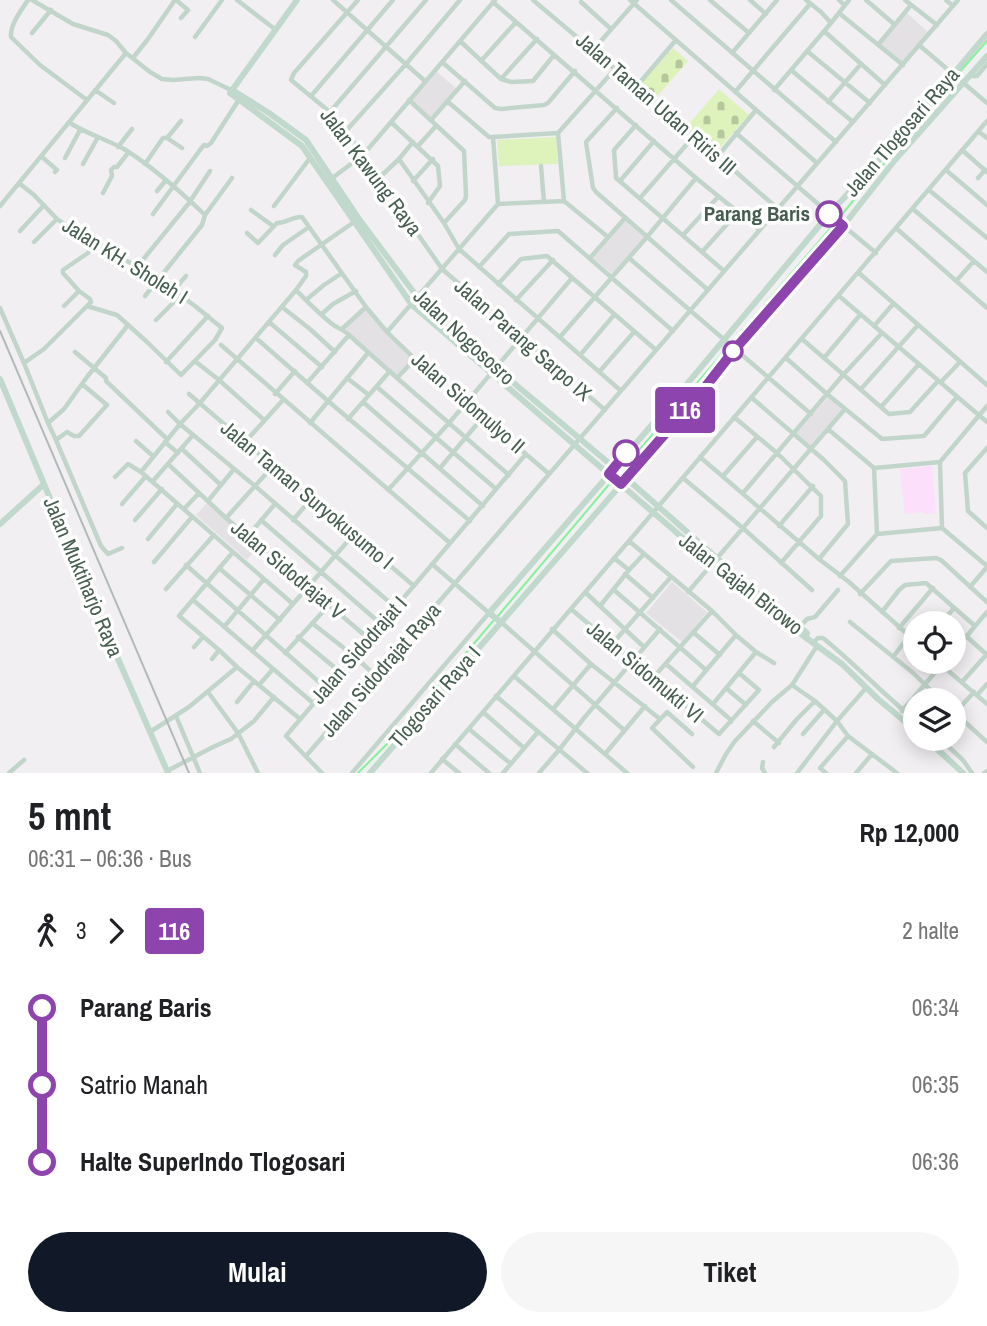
<!DOCTYPE html>
<html lang="id">
<meta charset="utf-8">
<style>
body{margin:0;font-family:"Archivo Narrow",sans-serif;background:#f6f6f6;color:#202124;height:100vh;display:flex;flex-direction:column;font-size:26px;white-space:nowrap}
*{box-sizing:border-box;margin:0}
p{font-size:23px;color:#757577}
.icon{flex:none;width:38px;height:38px;fill:none;stroke:currentColor;stroke-width:2;stroke-linecap:round;stroke-linejoin:round}
.map{position:relative;height:773px;overflow:hidden}
.panel{display:flex;flex-direction:column;background:#fff;flex:1}
.panel>*{flex:none}
.badge{padding:0 14px;border-radius:5px;font-size:24px;line-height:46px}
.controls{position:absolute;left:903px;top:611px;display:grid;gap:14px}
.controls a{display:grid;place-items:center;width:63px;height:63px;border-radius:50%;background:#fff;box-shadow:0 4px 18px #0003;font-size:35px}
.map>.badge{position:absolute;translate:-50% -50%;box-shadow:0 0 0 4px #fff}
.legs{display:flex;align-items:center;gap:10px;height:77px;padding:0 28px;font-size:23px}
.legs p{margin-inline-start:auto}
.head{display:flex;align-items:center;justify-content:space-between;height:119px;padding:0 28px}
h1{font-size:38px;font-weight:700;line-height:52px}
.primary-button{display:flex;gap:14px;margin-top:auto;padding:14px 28px}
.primary-button a{flex:1;height:80px;border-radius:42px;background:#111827;color:#fff;font-size:28px;font-weight:700;line-height:80px;text-align:center}
.primary-button a+a{background:#f6f6f6;color:#202124}
ul{padding:0 28px;list-style:none}
li{display:flex;align-items:center;gap:24px;height:77px;font-size:26px}
li i{display:grid;place-items:center;width:10px;height:100%;margin:0 9px;background:currentColor}
li i::after{content:'';width:18px;height:18px;margin:-9px;border:5px solid;border-radius:50%;background:#fff}
li p{margin-inline-start:auto}
li:first-child i{background:linear-gradient(#0000 50%,currentColor 0)}
li:last-child i{background:linear-gradient(currentColor 50%,#0000 0)}
.map>svg:first-child{display:block}
</style>
<div class="map">
<svg width="987" height="773" viewBox="0 0 987 773">
<defs>
<pattern id="cemetery-stones" width="16" height="16" patternUnits="userSpaceOnUse" patternTransform="scale(1.75)"><rect width="16" height="16" fill="#def2bc"/><path d="M2 7V4a2 2 0 0 1 4 0v3zM10 15v-3a2 2 0 0 1 4 0v3z" fill="#b6c79b"/></pattern>
</defs>
<rect width="100%" height="100%" fill="#f2eff2"/>
<path fill="#e3e1e4" d="M907 13 929 33 902 63 880 44Z
M436 71 457 89 430 118 411 99Z
M625 220 645 238 613 275 593 258Z
M366 309 413 360 397 375 345 329Z
M828 397 842 409 810 447 796 434Z
M207 503 258 547 247 560 196 515Z
M672 582 707 612 682 642 646 613Z"/>
<path fill="#fcdffa" d="M932 466 936 513 924 514 923 512 905 514 900 469Z"/>
<path fill="#def2bc" d="M556 137 558 164 499 166 497 140Z"/>
<path fill="url(#cemetery-stones)" d="M673 48 688 61 655 99 639 86Z
M719 89 749 115 716 152 687 126Z"/>
<g fill="none" stroke-linecap="round" stroke-linejoin="round">
<path stroke="#86f19b" stroke-width="2" d="M958 74 987 41
M616 477 834 224 954 79
M498 616 612 481
M358 773 396 735 494 620"/>
<path stroke="#c2d5ca" stroke-width="4.5" d="M28 0C21 11 10 24 11 37L40 65 87 100
M32 0 73 24 108 35 116 41 126 53 150 72 162 79 173 80 199 78 208 79 231 90
M176 0 188 10 181 18
M237 0 276 30
M333 0 425 81
M358 0 294 73 291 80 330 112 361 152 442 269 605 410
M533 0 718 156 778 209
M630 0 817 163
M671 0 836 142
M710 0 749 33
M750 0 766 14
M806 0 821 12 831 23
M839 0 844 5
M866 0 894 24
M905 0 937 25
M946 0 953 6
M493 2 696 178 760 230
M581 2 611 29
M839 13 903 65
M824 31 885 85
M32 33 51 10
M195 37 222 0
M460 41 501 79 511 82 533 81 554 55
M878 45 911 5
M919 45 987 103
M593 50 637 0
M807 51 870 103
M732 53 777 0
M133 58 148 39 175 0
M481 61 516 22
M442 62 495 108 501 109 544 105 548 103 575 71
M791 70 853 122
M970 76H977L987 64
M501 79 537 39
M636 87 676 40
M95 90 114 103
M774 90 831 23 849 0
M735 92 810 4
M311 96 393 0
M409 100 464 151 466 196 465 200 444 223
M447 101 489 137H493
M828 102 861 64
M617 108 586 142 593 188 596 192 708 290
M330 112 426 0
M431 120 465 81
M391 122 438 166 440 186 428 203
M70 123C87 134 106 139 124 149 153 167 180 191 205 215
M636 125 614 150 616 178 724 271
M345 132 406 64 460 0
M979 132 987 138
M558 133 564 201 498 204 493 137Z
M558 133 615 69
M736 133 839 222 876 253
M167 138 181 121
M418 146 436 126
M118 147 132 129
M962 150 987 172
M718 156 756 110
M42 157 57 170 55 172
M65 158 80 130
M399 159 444 223 459 249 620 390
M83 164 98 137
M145 164 163 138H167L182 148
M541 166 544 202
M946 170 987 205
M379 178 399 159 413 142
M978 178 985 170
M331 179 363 155 495 0
M413 181 433 159
M620 181 654 141
M19 183 34 195 57 219 75 232 95 242 159 280 195 306 222 328 215 340 181 375 146 341 117 315 87 306
M929 190 987 238
M157 191 166 180
M103 193 112 176 111 170 114 167H117L128 153
M640 198 694 136
M564 201 608 237
M0 206 126 53
M274 206 310 158
M913 209 987 272
M251 210 273 226
M153 214 200 150 204 145 207 146 211 143 240 98
M896 228 987 308
M20 231 44 205
M247 233 258 243 277 223C286 223 294 216 302 217L366 307 387 332 415 359 548 473
M683 235 718 197
M34 242 57 219
M702 252 738 212
M275 255 283 245 309 227
M590 258 625 218
M629 258 811 414
M137 267 189 203 210 171
M479 267 509 234 558 231 673 331
M859 273 987 385
M956 281 974 261
M498 284 521 259 547 256 656 350
M296 290C308 302 321 316 335 326 340 329 345 331 349 335L397 378 509 475
M173 291 186 276
M145 296 202 225 205 215 232 178
M839 296 987 422
M306 300 324 285 342 273
M516 300 553 260
M64 306 79 291
M282 307 310 329 335 352
M0 308 24 363 48 423 56 440 101 546 108 554 122 548
M322 314 333 304 356 291
M156 320 180 296
M269 322 322 367
M874 326 893 304
M342 329 366 307
M387 332 498 204
M560 337 647 237 696 178
M256 338 328 401 470 521
M802 339 889 414 910 412 938 381 941 382 960 362
M221 345 450 543
M75 352 106 378V381L167 439
M581 354 614 315
M786 358 827 394 882 439 924 436 957 397
M824 358 860 315
M166 362 208 316
M196 362 219 380 264 420
M24 363 44 349 91 302 90 299 79 291 63 273V270L88 253 95 242
M600 371 634 332
M347 378 369 395
M397 378 415 359
M307 383 349 335
M377 387 496 489
M861 389 918 325
M189 394 414 586
M275 394 295 371
M752 398 824 460 845 481 848 524 819 559
M363 402 483 506
M881 407 919 364
M168 412 180 424 255 486 395 607
M734 417 777 453 821 496V516L781 563
M348 419 390 371
M48 423 64 409 87 377 128 325
M310 423 368 353
M828 429 874 468
M56 440 67 432 74 436H79L107 405 82 384
M136 441 153 456
M165 442 178 453
M245 442 283 400
M987 448 965 473 968 511 987 528
M182 449 221 485
M700 457 819 559 849 582 915 641
M940 462 942 528 877 534 874 468Z
M940 462 987 406
M168 464 226 518 368 638
M440 468 483 417
M141 472 180 424 199 404 296 290 306 276V272L295 265 298 261 354 222
M723 476 757 437
M115 477 128 464 141 472 293 604
M683 478 744 529 812 590
M153 481 193 435
M388 490 449 423 572 278
M743 493 843 375 882 333
M208 501 234 469
M122 504 146 476
M184 509 199 493
M226 518 274 465
M135 520 162 489
M261 520 381 624
M293 520 311 499
M779 526 813 486
M942 528 987 566
M247 537 275 504
M148 539 177 504
M629 541 712 611 736 635 756 652 774 663
M233 552 179 616 219 650 237 667 300 719
M614 558 629 570
M154 562 192 517
M186 565 327 689
M219 568 280 620
M625 574 653 598
M840 576 877 534
M970 587 987 567
M166 589 214 535
M614 590 706 670
M688 592 845 409
M586 593 644 647
M860 594 891 561 936 558 941 560 987 602
M193 600 313 703
M600 606 629 570 644 554
M571 609 719 734 759 690 739 673
M882 612 899 590 905 585 926 583 975 626
M501 622 624 730
M850 622 912 672 941 700
M312 623 354 656 376 676
M941 623 954 608
M224 627 264 579
M800 627 807 619 815 617 838 590
M899 628 933 588
M552 629 591 664 660 719
M693 632 720 655
M966 636 986 654
M298 637 340 672
M813 643 818 638H823C855 664 883 694 915 720
M612 644 671 577
M194 647 203 637
M252 651 354 534
M954 651 987 612
M285 653 329 605
M893 657 909 636
M212 659 219 650
M938 662 987 704
M666 664 731 720V722
M514 676 627 773
M652 679 712 611
M962 682 987 654
M259 685 273 669
M792 685 815 701 837 721 848 736 897 773
M693 686 736 635
M726 688 746 705
M208 692 238 733 258 773
M977 695 987 684
M496 696 587 773
M237 702 254 681
M713 704 756 652
M553 709 591 664
M902 711 944 662
M483 712 524 748
M954 712 987 742
M955 713 974 692
M176 716 200 773
M753 721 779 743
M469 729 511 764
M150 732 189 707 237 667
M692 734 667 712 652 728 693 767
M803 734 823 711
M939 738 963 760 972 773
M455 744 489 773
M774 747 797 719 815 701
M605 754 645 706
M306 756 958 0
M442 759 459 773
M763 762 762 768 765 773
M167 771 213 747 231 739 254 721 274 697
M9 773 24 760
M322 773 286 736 526 454
M352 773 489 613 432 564
M431 773 987 121
M503 773 538 732
M539 773 559 750 584 718 660 629
M716 773 726 754 735 741 772 702 792 685 817 646
M797 773 837 721 866 688
M826 773 820 768 848 736
M856 773 872 754
M984 773 987 771"/>
<path stroke="#c1d9cd" stroke-width="6" d="M297 0 230 93 302 146 412 305 712 563 768 610 842 664 878 699 915 730
M234 91 269 113 306 140 359 219 418 298 496 368 617 470 745 583 800 627 807 633 806 638
M0 379 101 620 168 773
M0 524 43 485
M501 622 489 613 682 390 829 214 897 141 987 34
M925 738 963 773
M370 773 699 395 735 349 843 226 895 160 987 56"/>
<path stroke="#b1bab7" stroke-width="2" d="M0 331 189 773"/>
</g>
<g fill="none" stroke-linecap="round" stroke-linejoin="round">
<defs>
<path id="line-1" d="M626 453 609 474 621 484 699 395 735 349 843 226 829 214"/>
</defs>
<use href="#line-1" stroke="#fff" stroke-width="16"/>
<use href="#line-1" stroke="#8e44ad" stroke-width="10"/>
</g>
<g fill="#fff" stroke="#8e44ad" stroke-width="3.5">
<circle cx="829" cy="214" r="12"/>
<circle cx="733" cy="351" r="9"/>
<circle cx="626" cy="453" r="12"/>
</g>
<g text-anchor="middle" stroke-width="7" stroke-linejoin="round" paint-order="stroke">
<g font-size="21" fill="#465e51" stroke="#fff">
<text transform="translate(656 104) rotate(41)" y="7">Jalan Taman Udan Riris III</text>
<text transform="translate(902 132) rotate(-49)" y="7">Jalan Tlogosari Raya</text>
<text transform="translate(371 172) rotate(53)" y="7">Jalan Kawung Raya</text>
<text transform="translate(125 261) rotate(32)" y="7">Jalan KH. Sholeh I</text>
<text transform="translate(464 337) rotate(43)" y="7">Jalan Nogososro</text>
<text transform="translate(523 340) rotate(41)" y="7">Jalan Parang Sarpo IX</text>
<text transform="translate(468 403) rotate(41)" y="7">Jalan Sidomulyo II</text>
<text transform="translate(307 495) rotate(40)" y="7">Jalan Taman Suryokusumo I</text>
<text transform="translate(288 570) rotate(40)" y="7">Jalan Sidodrajat V</text>
<text transform="translate(83 577) rotate(67)" y="7">Jalan Muktiharjo Raya</text>
<text transform="translate(741 584) rotate(38)" y="7">Jalan Gajah Birowo</text>
<text transform="translate(359 650) rotate(-49)" y="7">Jalan Sidodrajat I</text>
<text transform="translate(381 670) rotate(-49)" y="7">Jalan Sidodrajat Raya</text>
<text transform="translate(645 672) rotate(40)" y="7">Jalan Sidomukti VI</text>
<text transform="translate(435 697) rotate(-49)" y="7">Tlogosari Raya I</text>
</g>
<g font-size="21" font-weight="bold" fill="#465e51" stroke="#fff" text-anchor="end">
<text x="810" y="221">Parang Baris</text>
</g>
</g>
</svg>
<div class="controls">
<a><svg class="icon" aria-label="locate" viewBox="0 0 24 24"><circle cx="12" cy="12" r="6"/><path d="M12 2v4M12 18v4M2 12h4M18 12h4"/></svg></a>
<a><svg class="icon" aria-label="layers" viewBox="0 0 24 24"><path d="M12 4l9 5-9 5-9-5zM3 14l9 5 9-5"/></svg></a>
</div>
<b class="badge" style="left:685px;top:410px;background:#8e44ad;color:#fff">116</b>
</div>
<section class="panel">
<div class="head"><div><h1>5 mnt</h1><p>06:31 – 06:36 · Bus</p></div><b>Rp 12,000</b></div>
<div class="legs"><svg class="icon" aria-label="walk" viewBox="0 0 24 24"><circle cx="13" cy="4" r="2"/><path d="M13 8l-2 6 4 7M11 14l-3 7M7 12l3-4h3l4 4"/></svg>3<svg class="icon" aria-label="forward" viewBox="0 0 24 24"><path d="M9 5l7 7-7 7"/></svg><b class="badge" style="background:#8e44ad;color:#fff">116</b><p>2 halte</p></div>
<ul>
<li><i style="color:#8e44ad"></i><b>Parang Baris</b><p>06:34</p></li>
<li><i style="color:#8e44ad"></i><span>Satrio Manah</span><p>06:35</p></li>
<li><i style="color:#8e44ad"></i><b>Halte SuperIndo Tlogosari</b><p>06:36</p></li>
</ul>
<div class="primary-button"><a>Mulai</a><a>Tiket</a></div>
</section>
